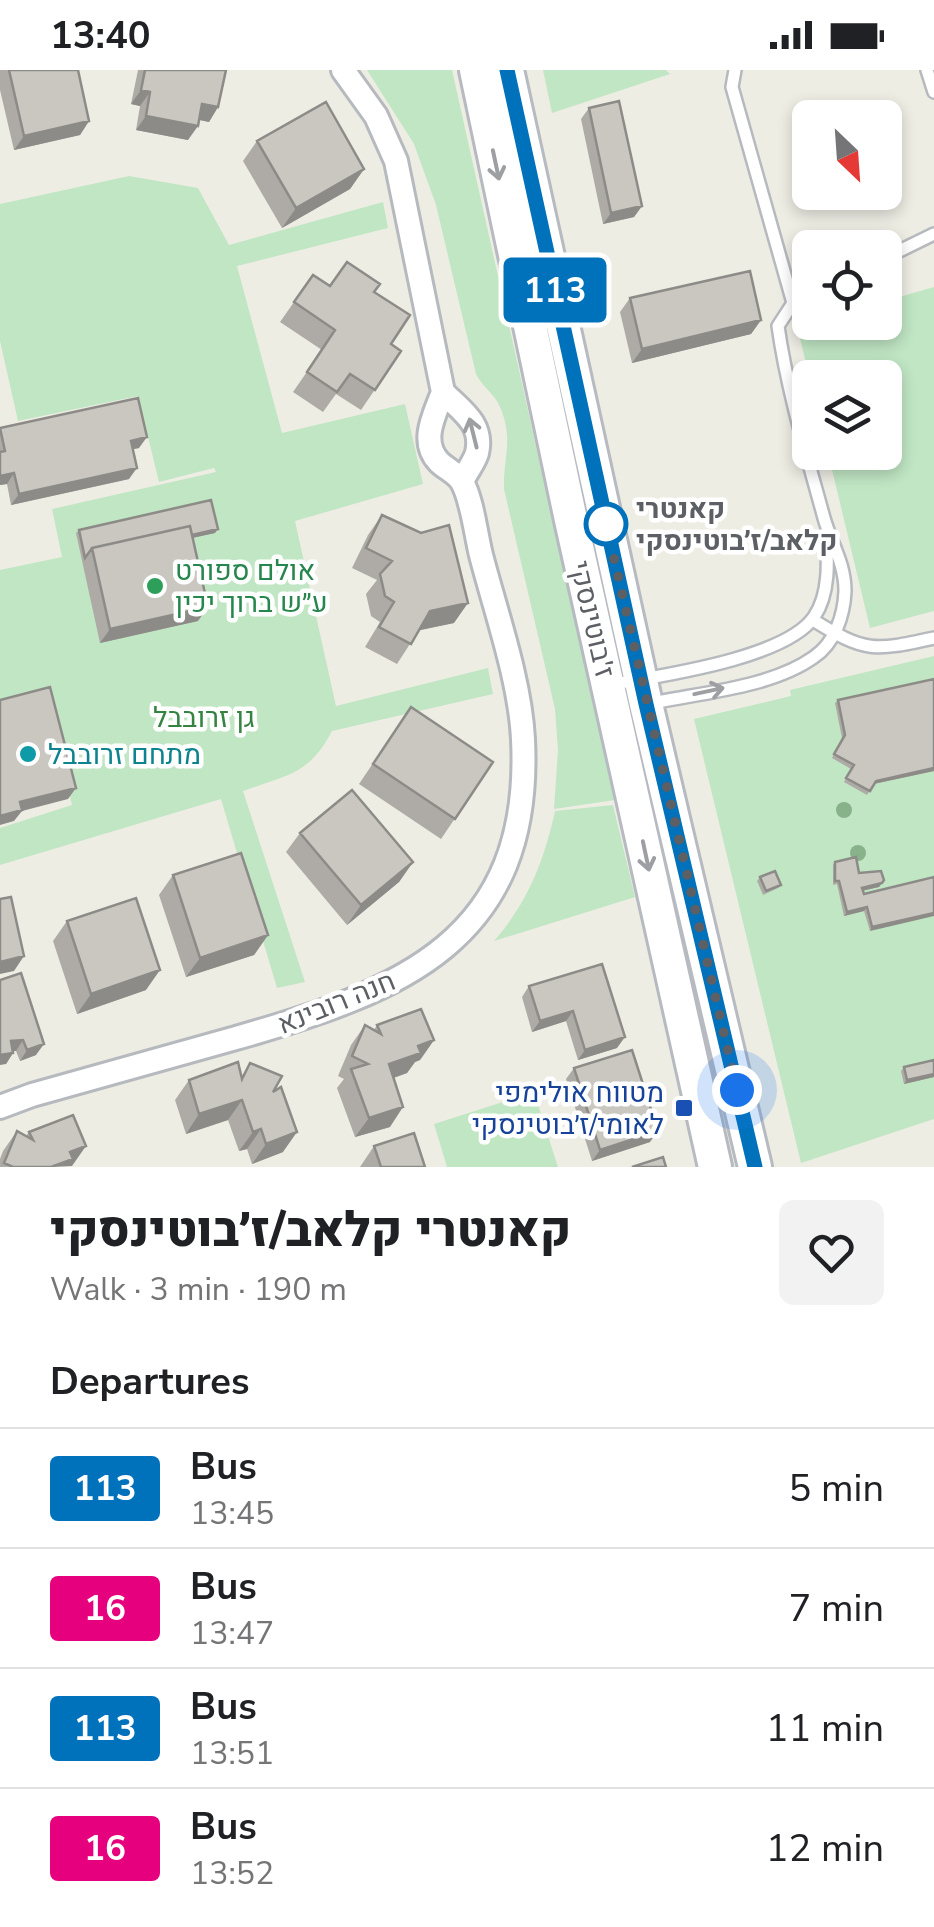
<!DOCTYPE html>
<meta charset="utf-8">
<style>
body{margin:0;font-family:"Nunito Sans",Heebo,sans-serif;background:#f2f2f2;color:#202124;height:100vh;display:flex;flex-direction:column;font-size:38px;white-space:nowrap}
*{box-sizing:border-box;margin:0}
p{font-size:32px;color:#757577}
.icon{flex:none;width:55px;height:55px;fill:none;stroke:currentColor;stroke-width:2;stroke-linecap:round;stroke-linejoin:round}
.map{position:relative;height:1097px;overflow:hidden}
.sheet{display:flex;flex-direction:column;background:#fff;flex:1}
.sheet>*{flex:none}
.badge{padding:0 20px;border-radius:8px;font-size:35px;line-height:65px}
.needle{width:65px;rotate:155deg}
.controls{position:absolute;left:792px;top:30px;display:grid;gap:20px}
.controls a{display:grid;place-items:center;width:110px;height:110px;border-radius:15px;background:#fff;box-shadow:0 5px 15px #0003;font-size:50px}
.you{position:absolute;width:50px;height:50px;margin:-25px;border:8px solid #fff;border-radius:50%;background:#1a73e8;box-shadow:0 0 0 15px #1a73e833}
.map>.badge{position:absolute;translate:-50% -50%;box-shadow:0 0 0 5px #fff}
h2{padding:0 50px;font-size:38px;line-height:90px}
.round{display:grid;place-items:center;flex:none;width:105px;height:105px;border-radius:15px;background:#f2f2f2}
.headline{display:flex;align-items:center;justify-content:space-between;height:170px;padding:0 50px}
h1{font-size:48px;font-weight:800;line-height:75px}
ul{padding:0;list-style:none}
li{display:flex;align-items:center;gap:30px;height:120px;padding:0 50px;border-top:2px solid #e0e0e0}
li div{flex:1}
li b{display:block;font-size:38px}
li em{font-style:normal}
li .badge{min-width:110px;font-weight:700;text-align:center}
.status{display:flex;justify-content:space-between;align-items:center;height:70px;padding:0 50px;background:#fff;direction:ltr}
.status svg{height:28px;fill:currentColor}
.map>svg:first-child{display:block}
</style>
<div class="status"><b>13:40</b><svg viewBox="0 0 49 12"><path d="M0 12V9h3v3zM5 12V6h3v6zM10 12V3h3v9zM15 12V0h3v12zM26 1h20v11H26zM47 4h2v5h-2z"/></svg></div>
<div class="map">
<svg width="934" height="1097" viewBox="0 0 934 1097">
<rect width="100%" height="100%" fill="#eeede4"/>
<path fill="#c0e6c4" d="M367 0H452L615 730 554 739 558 680 555 639 504 419C503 388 514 369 500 337 495 324 482 317 476 304L436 135 414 74Z
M543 0H666L670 4 552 43Z
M129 106 198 118 229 175 383 132 388 158 237 196 282 363 405 334 423 414 295 451 336 636 488 598 493 624 332 661C309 705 287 705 243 721L305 912 277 918 221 729 0 795V758L72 735 44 620 0 631V500L62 487 52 439 216 402 214 398 159 412 138 326 18 351 0 271V134Z
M934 217V541L870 558 828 383 885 382V308H810V310L797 256 810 252H885V231Z
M934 586V1049L801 1093 694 649 791 626 790 620Z
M613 735 635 827 494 871C528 832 544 791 555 741Z
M534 1022 558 1097H447L434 1054Z"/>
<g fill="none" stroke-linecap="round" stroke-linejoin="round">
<defs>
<path id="service" d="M735 0 732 17 793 233
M927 0 934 22
M885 188 934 164
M813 550C866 583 874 581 934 568
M609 615C658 606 785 589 814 547 830 524 828 490 826 463
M647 634C698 623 771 618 814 587 835 573 844 545 845 521 845 493 831 473 824 448 807 386 787 320 778 256L793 233 810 225"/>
<path id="minor" d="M443 322C460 340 484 353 477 383 474 393 466 402 462 412
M0 1037 32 1025C100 1006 168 987 236 968 401 921 533 871 523 669 520 610 496 543 481 485 476 465 472 429 462 412 457 403 446 399 439 392 419 371 435 344 443 322L396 91 376 46 343 0"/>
<path id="secondary" d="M476 0 571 450 715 1097
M507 0 646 634 755 1097"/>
</defs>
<use href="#service" stroke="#b6b9be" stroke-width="16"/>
<use href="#minor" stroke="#b6b9be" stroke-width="28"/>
<use href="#secondary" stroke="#b7bac0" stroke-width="38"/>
<use href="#service" stroke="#fff" stroke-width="11"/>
<use href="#minor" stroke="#fff" stroke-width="22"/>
<use href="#secondary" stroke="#fff" stroke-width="32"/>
</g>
<g fill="#88b38a">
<circle cx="844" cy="740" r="8"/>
<circle cx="858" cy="783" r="8"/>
</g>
<path fill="#aeaba6" d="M0 0H78L89 51 80 65 14 80 0 20Z
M138 0H226L218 37 209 52 199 50 188 70 136 60 140 36 131 34Z
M589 38 642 136 634 147 603 154 581 49Z
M257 71 364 99 350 119 282 158 243 91Z
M313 205 330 216 374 222 391 274 401 281 361 340 336 324 323 342 293 322 322 280 280 252Z
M630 228 761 250 751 264 632 293 620 242Z
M0 358 139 378 133 379 129 409 11 435 7 414 0 415Z
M382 445 454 553 419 560 397 594 365 577 380 552 371 546 366 524 377 510 352 498 368 465Z
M79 460 215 463 192 468 198 551 100 573 76 463Z
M934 609V701L874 714 867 725 844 712 851 699 832 688 842 668 835 633 838 630Z
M411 637 493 692 441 769 359 714Z
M300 763 413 792 399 812 347 855 286 782Z
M835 792 859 803 884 810 879 817 863 821 864 824 934 807 870 861 864 841 844 846 837 814 833 815V795Z
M173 805 268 865 254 885 186 907 159 825Z
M760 807 781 815 778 818 763 825 757 811Z
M67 851 146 920 77 944 53 871Z
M602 894 617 978 578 990 566 951 532 962 522 927 529 916Z
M0 910 36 985 20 991 16 981H13V983L6 994Z
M365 955 374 960 377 955 434 970 420 990 415 992 407 1003 394 1008 390 1057 355 1067 337 1018 344 1009 338 1006 351 975Z
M934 990V1007L904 1014 901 1001 904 997Z
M250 993 273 1022 283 1082 252 1094 247 1079 239 1081 228 1050 186 1064 175 1030 189 1010 242 1006Z
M574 998 650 1072 592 1091 566 1009Z
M17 1061 26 1066 29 1062 72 1096 0 1097V1089L3 1081Z
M374 1076 425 1097H360Z"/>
<path fill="#8d8b87" d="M141 20 150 22 140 36 131 34Z
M202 34 218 37 209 52 192 48Z
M146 46 198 56 188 70 136 60Z
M89 51 80 65 14 80 24 66Z
M364 99 350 119 282 158 296 138Z
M642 136 634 147 603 154 611 143Z
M761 250 751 264 632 293 642 279Z
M147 367 139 378 124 381 131 371Z
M137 398 129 409 11 435 19 424Z
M14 403 7 414 0 415V406Z
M218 459 215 463 95 489Z
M468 533 454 553 416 561 430 541Z
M208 537 198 551 100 573 110 559Z
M934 698V701L873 714 876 711Z
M76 718 68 729 22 741 14 751 0 755V746L20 732Z
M413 792 399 812 347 855 361 835Z
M882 813 879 817 860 821 862 818Z
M867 837 864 841 844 846 847 842Z
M934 843V846L870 861 872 857Z
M268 865 254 885 186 907 200 888Z
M24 886 14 901 0 904V892Z
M160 900 146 920 77 944 91 924Z
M573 941 566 951 532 962 540 951Z
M625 967 617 978 578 990 585 980Z
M23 970 16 981 4 982 11 971Z
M434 970 420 990 415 992 407 1003 375 1014 389 994 418 976Z
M44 974 36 985 20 991 27 980Z
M13 983 6 994 0 995V985Z
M934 1004V1007L904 1014 907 1010Z
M242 1030 228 1050 186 1064 199 1044Z
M403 1037 390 1057 355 1067 369 1048Z
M261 1059 247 1079 239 1081 253 1062Z
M658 1061 650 1072 592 1091 600 1080Z
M297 1062 283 1082 252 1094 266 1074Z
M86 1076 72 1096 51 1097 70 1082Z"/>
<path fill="#cac7c1" stroke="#8d8b87" stroke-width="2.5" d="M9 0H78L89 51 24 66Z
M145 0H226L218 37 202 34 198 56 146 46 150 22 141 20Z
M619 31 642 136 611 143 589 38Z
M326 32 364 99 296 138 257 71Z
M347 192 380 214 374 222 410 245 391 274 401 281 375 320 350 304 337 322 307 302 335 260 294 232 313 205 330 216Z
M750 201 761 250 642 279 630 228Z
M138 328 147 367 131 371 137 398 19 424 14 403 0 406V382L5 381 0 358Z
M211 430 218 459 192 465 190 456 92 478 85 488 79 460Z
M382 445 421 463 449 455 468 533 430 541 411 574 379 557 394 532 385 526 380 504 392 491 366 478Z
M190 456 208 537 110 559 92 478Z
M934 609V698L876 711 870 721 846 708 854 695 834 684 845 665 838 630Z
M50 617 76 718 20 732 22 740 0 746V630Z
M411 637 493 692 455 749 373 694Z
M352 720 413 792 361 835 300 763Z
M241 783 268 865 200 888 173 805Z
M856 787 859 803 881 801 884 810 882 813 862 818 864 824 934 807V843L872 857 867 837 847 842 839 811H835V792Z
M775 801 781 815 766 821 760 807Z
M11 827 24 886 0 892V829Z
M136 828 160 900 91 924 67 851Z
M602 894 625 967 585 980 573 941 540 951 529 916Z
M21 903 44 974 27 980 23 970 11 971 13 983 0 985V910Z
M421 939 434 970 418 976 421 983 389 994 403 1037 369 1048 351 999 368 994 352 986 365 955 381 964 377 955Z
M632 980 658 1061 600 1080 574 998Z
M934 990V1004L907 1010 904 997Z
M238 992 242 1009 250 993 282 1006 273 1022 281 1017 297 1062 266 1074 261 1059 253 1062 242 1030 199 1044 189 1010Z
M73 1045 86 1076 70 1082 73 1089 51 1097H13L4 1093 17 1061 33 1070 29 1062Z
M414 1063 425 1097H381L374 1076Z
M663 1087 666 1097H632Z"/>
<defs><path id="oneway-shaft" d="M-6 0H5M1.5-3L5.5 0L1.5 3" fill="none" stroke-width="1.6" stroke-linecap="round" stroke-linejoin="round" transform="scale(2.5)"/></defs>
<g stroke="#9d9fa2">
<use href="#oneway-shaft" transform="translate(496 95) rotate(78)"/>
<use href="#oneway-shaft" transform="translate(473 363) rotate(-104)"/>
<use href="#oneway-shaft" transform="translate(709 621) rotate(-12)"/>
<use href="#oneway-shaft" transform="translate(646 786) rotate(78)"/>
</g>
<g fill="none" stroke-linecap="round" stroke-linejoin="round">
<defs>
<path id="line" d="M507 0 646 634 755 1097"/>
</defs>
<use href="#line" stroke="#fff" stroke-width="22"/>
<use href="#line" stroke="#0072bc" stroke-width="15"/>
<path stroke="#5c5f64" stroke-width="10" stroke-dasharray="0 18" d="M606 454 737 1020"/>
</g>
<circle fill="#fff" stroke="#0072bc" stroke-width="5" cx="606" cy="454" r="20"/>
<circle fill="#2e9e5b" stroke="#fff" stroke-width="4" cx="155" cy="516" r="10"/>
<circle fill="#0f9aa8" stroke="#fff" stroke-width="4" cx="28" cy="684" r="10"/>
<rect fill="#1a4fb4" stroke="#fff" stroke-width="4" x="674" y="1028" width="20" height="20" rx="5"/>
<g text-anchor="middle" stroke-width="9" stroke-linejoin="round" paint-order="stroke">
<g font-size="28" font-weight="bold" fill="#5c5f64" stroke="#fff" text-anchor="start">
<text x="636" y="448">קאנטרי<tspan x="636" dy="32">קלאב/ז׳בוטינסקי</tspan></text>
</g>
<g font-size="28" fill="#27864d" stroke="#fff" text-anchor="start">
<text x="175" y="510">אולם ספורט<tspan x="175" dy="32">ע״ש ברוך יכין</tspan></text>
</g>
<g font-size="28" fill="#5c5f64" stroke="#fff">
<text transform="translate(593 549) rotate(77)" y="10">ז'בוטינסקי</text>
<text transform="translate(336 932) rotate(-22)" y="10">חנה רובינא</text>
</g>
<g font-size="28" fill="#348340" stroke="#fff">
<text x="204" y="657">גן זרובבל</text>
</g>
<g font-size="28" fill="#0d838f" stroke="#fff" text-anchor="start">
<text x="48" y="694">מתחם זרובבל</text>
</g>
<g font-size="28" fill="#164399" stroke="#fff" text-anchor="end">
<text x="664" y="1032">מטווח אולימפי<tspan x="664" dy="32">לאומי/ז׳בוטינסקי</tspan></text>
</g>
</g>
</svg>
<div class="controls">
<a><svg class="needle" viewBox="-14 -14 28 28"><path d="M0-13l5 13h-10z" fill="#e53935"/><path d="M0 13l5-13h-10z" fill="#757577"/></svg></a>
<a><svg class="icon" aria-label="locate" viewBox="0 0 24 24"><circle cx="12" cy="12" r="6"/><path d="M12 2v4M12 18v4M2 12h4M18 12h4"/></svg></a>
<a><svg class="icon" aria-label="layers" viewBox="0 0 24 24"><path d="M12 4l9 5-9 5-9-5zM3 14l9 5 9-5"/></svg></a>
</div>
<div class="you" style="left:737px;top:1020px"></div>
<b class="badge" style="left:555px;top:220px;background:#0072bc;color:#fff">113</b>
</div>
<section class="sheet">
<div class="headline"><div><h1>קאנטרי קלאב/ז׳בוטינסקי</h1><p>Walk · 3 min · 190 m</p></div><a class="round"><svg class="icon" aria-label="heart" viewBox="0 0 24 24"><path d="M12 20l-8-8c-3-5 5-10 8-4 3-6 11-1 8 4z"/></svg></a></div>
<h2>Departures</h2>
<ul>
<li><span class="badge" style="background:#0072bc;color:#fff">113</span><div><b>Bus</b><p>13:45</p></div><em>5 min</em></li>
<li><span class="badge" style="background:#e6007e;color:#fff">16</span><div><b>Bus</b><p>13:47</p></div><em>7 min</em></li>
<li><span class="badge" style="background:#0072bc;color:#fff">113</span><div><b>Bus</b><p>13:51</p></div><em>11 min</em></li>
<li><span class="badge" style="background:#e6007e;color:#fff">16</span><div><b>Bus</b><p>13:52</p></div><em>12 min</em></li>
</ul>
</section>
